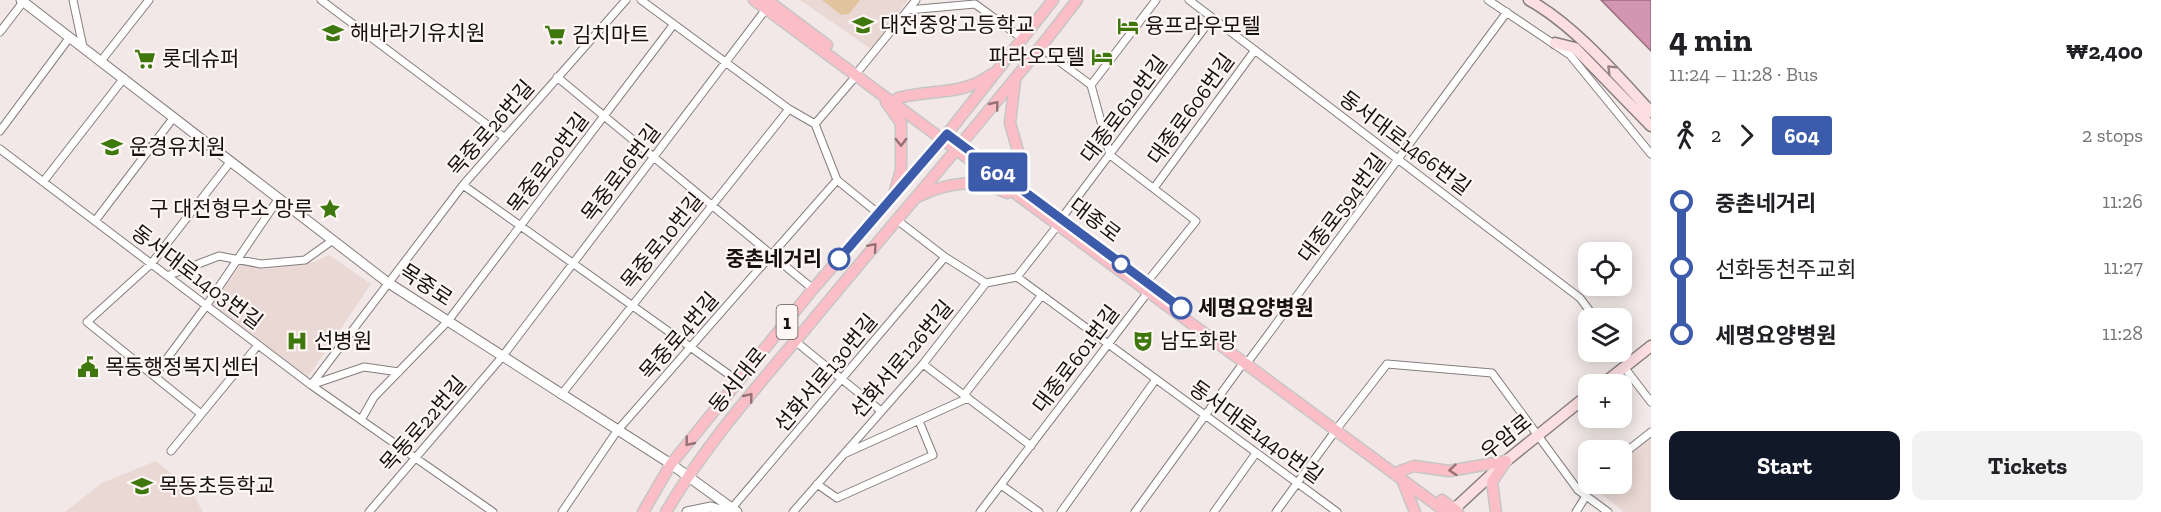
<!DOCTYPE html>
<meta charset="utf-8">
<style>
body{margin:0;font-family:"Zilla Slab","Noto Sans KR",serif;background:#f2f2f2;color:#202124;height:100vh;display:flex;flex-direction:column;font-size:22px;white-space:nowrap}
*{box-sizing:border-box;margin:0}
p{font-size:20px;color:#757577}
.icon{flex:none;width:33px;height:33px;fill:none;stroke:currentColor;stroke-width:2;stroke-linecap:round;stroke-linejoin:round}
.map{position:relative;flex:1;overflow:hidden}
.side{display:flex;flex-direction:column;background:#fff;width:510px}
.side>*{flex:none}
.badge{padding:0 12px;border-radius:4px;font-size:21px;line-height:39px}
.fabs{position:absolute;left:1578px;top:242px;display:grid;gap:12px}
.fabs a{display:grid;place-items:center;width:54px;height:54px;border-radius:12px;background:#fff;box-shadow:0 3px 15px #0003;font-size:30px}
.map>.badge{position:absolute;translate:-50% -50%;box-shadow:0 0 0 3px #fff}
.legs{display:flex;align-items:center;gap:9px;height:66px;padding:0 18px;font-size:20px}
.legs p{margin-inline-start:auto}
.summary{display:flex;align-items:center;justify-content:space-between;height:102px;padding:0 18px}
h1{font-size:33px;font-weight:700;line-height:45px}
.primary-button{display:flex;gap:12px;margin-top:auto;padding:12px 18px}
.primary-button a{flex:1;height:69px;border-radius:12px;background:#111827;color:#fff;font-size:24px;font-weight:700;line-height:69px;text-align:center}
.primary-button a+a{background:#f2f2f2;color:#202124}
ul{padding:0 18px;list-style:none}
li{display:flex;align-items:center;gap:21px;height:66px;font-size:22px}
li i{display:grid;place-items:center;width:9px;height:100%;margin:0 8px;background:currentColor}
li i::after{content:'';width:15px;height:15px;margin:-8px;border:4px solid;border-radius:50%;background:#fff}
li p{margin-inline-start:auto}
li:first-child i{background:linear-gradient(#0000 50%,currentColor 0)}
li:last-child i{background:linear-gradient(currentColor 50%,#0000 0)}
main{display:flex;flex:1;min-height:0}
.map>svg:first-child{display:block}
</style>
<main>
<div class="map">
<svg width="1651" height="512" viewBox="0 0 1651 512">
<rect width="100%" height="100%" fill="#f1e8e7"/>
<path fill="#e9d8d4" d="M800 0H908L871 49Z
M329 255 371 284 308 377 213 304 240 265 266 269 314 262Z
M1651 435V512H1624L1587 483H1622V457Z
M156 461 190 489 203 512H65L102 483Z"/>
<path fill="#e1c39d" d="M822 0H860L849 14 841 15Z"/>
<path fill="#d396b1" stroke="#9a6e81" stroke-width="1.5" d="M1601 0H1651V51Z"/>
<g fill="none" stroke-linecap="round" stroke-linejoin="round">
<defs>
<path id="minor" d="M73 0 83 47
M321 0 505 138
M641 0 789 109 815 124 837 180 879 214
M1189 0 1580 298 1595 318
M1488 0 1570 55 1651 154
M908 10 975 4 1023 39
M0 32 23 2
M1041 48 1091 85 1110 155 1196 221 1147 282
M101 61 149 0
M860 69 916 0
M557 77 813 289
M1091 85 1156 0
M815 124 856 76
M0 131 70 37
M0 149 311 385 493 512
M43 182 124 78
M463 185 738 381
M1154 188 1255 50
M1061 219 1212 18
M897 220 945 257 986 283 1017 277 1337 512
M95 221 174 117
M167 276 219 256 261 264 305 260 333 240
M1017 277 1058 225
M795 341 881 411
M1620 351 1629 363
M923 364 1031 446
M1624 367 1651 402
M154 376 206 306 279 198
M311 385 463 185 626 0
M311 385 364 367 399 372
M561 395 789 109
M964 395 1042 295
M201 414 87 322 151 264 231 161
M361 420 374 397 448 321 674 24
M1339 426 1387 364 1492 373 1578 490 1608 512
M171 451 258 345
M844 454 968 398
M1622 455 1651 432
M817 484 837 498 933 455 919 421
M1001 485 1039 512
M1578 490 1588 481
M732 508 945 257
M369 512 502 357 766 9
M562 512 617 431 837 180
M793 512 923 364 986 283
M980 512 1148 292
M1061 512 1156 379
M1135 512 1244 362 1250 359 1507 12
M1214 512 1256 453
M1276 512 1336 430
M1576 512 1586 496"/>
<path id="tertiary" d="M21 0 387 282 671 464 737 512
M687 512 711 507 726 512"/>
<path id="secondary" d="M1529 0C1574 25 1616 74 1651 112
M1555 43 1575 48 1651 126
M1603 384 1651 346
M1451 512 1506 461 1588 395"/>
<path id="primary" d="M754 0 1446 512
M767 0 827 45
M1015 80 1010 123 1022 165 1024 192
M898 98C934 88 960 97 992 74
M886 102 901 123V170L894 194
M919 196C950 182 976 178 1007 193
M1400 471 1414 466 1449 471 1506 461
M1403 482 1415 512
M1442 500 1458 512
M643 512 671 464 813 289 947 134 1053 0
M666 512C704 447 754 390 803 332 894 221 990 114 1077 0
M1496 512 1492 482 1506 461"/>
</defs>
<use href="#minor" stroke="#867e7d" stroke-width="9"/>
<use href="#tertiary" stroke="#867e7d" stroke-width="11"/>
<use href="#secondary" stroke="#867e7d" stroke-width="13"/>
<use href="#primary" stroke="#c7c6c6" stroke-width="13"/>
<use href="#minor" stroke="#fff" stroke-width="7"/>
<use href="#tertiary" stroke="#fff" stroke-width="9"/>
<use href="#secondary" stroke="#fddfe2" stroke-width="10"/>
<use href="#primary" stroke="#fbbec6" stroke-width="10"/>
</g>
<defs><path id="oneway-chevron" d="M-2-3.5L2.5 0L-2 3.5" fill="none" stroke-width="1.6" stroke-linecap="round" stroke-linejoin="round" transform="scale(1.5)"/></defs>
<use stroke="#958384" href="#oneway-chevron" transform="translate(1611 69) rotate(-135)"/>
<g stroke="#947175">
<use href="#oneway-chevron" transform="translate(995 105) rotate(-51)"/>
<use href="#oneway-chevron" transform="translate(901 142) rotate(89)"/>
<use href="#oneway-chevron" transform="translate(873 247) rotate(-49)"/>
<use href="#oneway-chevron" transform="translate(749 397) rotate(-51)"/>
<use href="#oneway-chevron" transform="translate(689 442) rotate(129)"/>
<use href="#oneway-chevron" transform="translate(1453 470) rotate(175)"/>
</g>
<g fill="none" stroke-linecap="round" stroke-linejoin="round">
<defs>
<path id="line-1" d="M839 259 947 134 1181 308"/>
</defs>
<use href="#line-1" stroke="#fff" stroke-width="14"/>
<use href="#line-1" stroke="#3d5bab" stroke-width="9"/>
</g>
<defs>
<symbol id="school-bare" viewBox="-9 -9 18 18"><path d="M0-5L7-2L0 1L-7-2ZM-4 1L0 2.5L4 1V4Q0 6-4 4Z" fill="#3e770b" stroke="#fef6f4" stroke-width="2.5" paint-order="stroke"/></symbol>
<symbol id="hotel-bare" viewBox="-9 -9 18 18"><path d="M-6-4.5h1.5V1H6V5H4.5V3h-9V5H-6ZM-4 0a1.8 1.8 0 1 1 3.6 0ZM.5 0V-2.5h3Q6-2.5 6 0Z" fill="#3e770b" stroke="#fef6f4" stroke-width="2.5" paint-order="stroke"/></symbol>
<symbol id="supermarket-bare" viewBox="-9 -9 18 18"><path d="M-6-5.5h2.5l.6 2H6L4.5 2H-2.5L-4.4-4H-6ZM-1.5 3.2a1.3 1.3 0 1 0 .1 0ZM3 3.2a1.3 1.3 0 1 0 .1 0Z" fill="#3e770b" stroke="#fef6f4" stroke-width="2.5" paint-order="stroke"/></symbol>
<symbol id="sight-bare" viewBox="-9 -9 18 18"><path d="M0-6L1.8-2.2L6-1.7L2.9 1.2L3.7 5.4L0 3.3L-3.7 5.4L-2.9 1.2L-6-1.7L-1.8-2.2Z" fill="#3e770b" stroke="#fef6f4" stroke-width="2.5" paint-order="stroke"/></symbol>
<symbol id="hospital-bare" viewBox="-9 -9 18 18"><path d="M-5-5h3v3.5h4V-5h3V5h-3V1.5h-4V5h-3Z" fill="#3e770b" stroke="#fef6f4" stroke-width="2.5" paint-order="stroke"/></symbol>
<symbol id="theatre-bare" viewBox="-9 -9 18 18"><path d="M-5-5.5Q0-4 5-5.5V0Q5 5 0 6Q-5 5-5 0ZM-3.3-2.5H-1v1.5H-3.3ZM1-2.5H3.3v1.5H1ZM-2.8 1Q0 5.5 2.8 1Z" fill="#3e770b" stroke="#fef6f4" stroke-width="2.5" paint-order="stroke"/></symbol>
<symbol id="civic-bare" viewBox="-9 -9 18 18"><path d="M-.6-6.5H3V-4.5H.6V-3L4-1V1h2V6H-6V1h2V-1L-.6-3ZM-1.2 2.5V6h2.4V2.5Z" fill="#3e770b" stroke="#fef6f4" stroke-width="2.5" paint-order="stroke"/></symbol>
</defs>
<g fill-rule="evenodd">
<use href="#school-bare" x="848" y="10" width="30" height="30"/>
<use href="#hotel-bare" x="1113" y="11" width="30" height="30"/>
<use href="#school-bare" x="318" y="18" width="30" height="30"/>
<use href="#supermarket-bare" x="540" y="20" width="30" height="30"/>
<use href="#hotel-bare" x="1087" y="42" width="30" height="30"/>
<use href="#supermarket-bare" x="130" y="44" width="30" height="30"/>
<use href="#school-bare" x="97" y="132" width="30" height="30"/>
<use href="#sight-bare" x="315" y="194" width="30" height="30"/>
<use href="#hospital-bare" x="282" y="326" width="30" height="30"/>
<use href="#theatre-bare" x="1128" y="326" width="30" height="30"/>
<use href="#civic-bare" x="73" y="352" width="30" height="30"/>
<use href="#school-bare" x="127" y="471" width="30" height="30"/>
</g>
<g fill="#fff" stroke="#3d5bab" stroke-width="3">
<circle cx="839" cy="259" r="10"/>
<circle cx="1121" cy="264" r="8"/>
<circle cx="1181" cy="308" r="10"/>
</g>
<g text-anchor="middle" stroke-width="4.5" stroke-linejoin="round" paint-order="stroke">
<rect fill="#fef6f4" stroke="#5b5655" stroke-width="1.5" x="776.5" y="305" width="21" height="34" rx="4.5"/>
<g font-size="20" font-weight="bold" fill="#151211">
<text x="787" y="329">1</text>
</g>
<g font-size="21" fill="#151211" stroke="#fef6f4" text-anchor="start">
<text x="880" y="32">대전중앙고등학교</text>
<text x="1145" y="33">융프라우모텔</text>
<text x="350" y="40">해바라기유치원</text>
<text x="572" y="42">김치마트</text>
<text x="1085" y="64" text-anchor="end">파라오모텔</text>
<text x="162" y="66">롯데슈퍼</text>
<text x="129" y="154">운경유치원</text>
<text x="313" y="216" text-anchor="end">구 대전형무소 망루</text>
<text x="314" y="348">선병원</text>
<text x="1160" y="348">남도화랑</text>
<text x="105" y="374">목동행정복지센터</text>
<text x="159" y="493">목동초등학교</text>
</g>
<g font-size="21" fill="#151211" stroke="#fef6f4">
<text transform="translate(1124 109) rotate(-53)" y="7">대종로610번길</text>
<text transform="translate(1191 109) rotate(-54)" y="7">대종로606번길</text>
<text transform="translate(491 128) rotate(-49)" y="7">목중로26번길</text>
<text transform="translate(1405 143) rotate(37)" y="7">동서대로1466번길</text>
<text transform="translate(548 163) rotate(-53)" y="7">목중로20번길</text>
<text transform="translate(621 173) rotate(-53)" y="7">목중로16번길</text>
<text transform="translate(1342 208) rotate(-53)" y="7">대종로594번길</text>
<text transform="translate(1095 220) rotate(37)" y="7">대종로</text>
<text transform="translate(662 241) rotate(-51)" y="7">목중로10번길</text>
<text transform="translate(197 277) rotate(37)" y="7">동서대로1403번길</text>
<text transform="translate(426 285) rotate(33)" y="7">목중로</text>
<text transform="translate(679 336) rotate(-49)" y="7">목중로4번길</text>
<text transform="translate(902 359) rotate(-50)" y="7">선화서로126번길</text>
<text transform="translate(1076 359) rotate(-53)" y="7">대종로601번길</text>
<text transform="translate(826 373) rotate(-50)" y="7">선화서로130번길</text>
<text transform="translate(738 380) rotate(-51)" y="7">동서대로</text>
<text transform="translate(423 424) rotate(-49)" y="7">목동로22번길</text>
<text transform="translate(1256 432) rotate(36)" y="7">동서대로1440번길</text>
<text transform="translate(1506 437) rotate(-39)" y="7">우암로</text>
</g>
<g font-size="21" font-weight="bold" fill="#151211" stroke="#fef6f4" text-anchor="end">
<text x="822" y="266">중촌네거리</text>
<text x="1198" y="315" text-anchor="start">세명요양병원</text>
</g>
</g>
</svg>
<div class="fabs">
<a><svg class="icon" aria-label="locate" viewBox="0 0 24 24"><circle cx="12" cy="12" r="6"/><path d="M12 2v4M12 18v4M2 12h4M18 12h4"/></svg></a>
<a><svg class="icon" aria-label="layers" viewBox="0 0 24 24"><path d="M12 4l9 5-9 5-9-5zM3 14l9 5 9-5"/></svg></a>
<a>+</a>
<a>−</a>
</div>
<b class="badge" style="left:998px;top:172px;background:#3d5bab;color:#fff">604</b>
</div>
<section class="side">
<div class="summary"><div><h1>4 min</h1><p>11:24 – 11:28 · Bus</p></div><b>₩2,400</b></div>
<div class="legs"><svg class="icon" aria-label="walk" viewBox="0 0 24 24"><circle cx="13" cy="4" r="2"/><path d="M13 8l-2 6 4 7M11 14l-3 7M7 12l3-4h3l4 4"/></svg>2<svg class="icon" aria-label="forward" viewBox="0 0 24 24"><path d="M9 5l7 7-7 7"/></svg><b class="badge" style="background:#3d5bab;color:#fff">604</b><p>2 stops</p></div>
<ul>
<li><i style="color:#3d5bab"></i><b>중촌네거리</b><p>11:26</p></li>
<li><i style="color:#3d5bab"></i><span>선화동천주교회</span><p>11:27</p></li>
<li><i style="color:#3d5bab"></i><b>세명요양병원</b><p>11:28</p></li>
</ul>
<div class="primary-button"><a>Start</a><a>Tickets</a></div>
</section>
</main>
